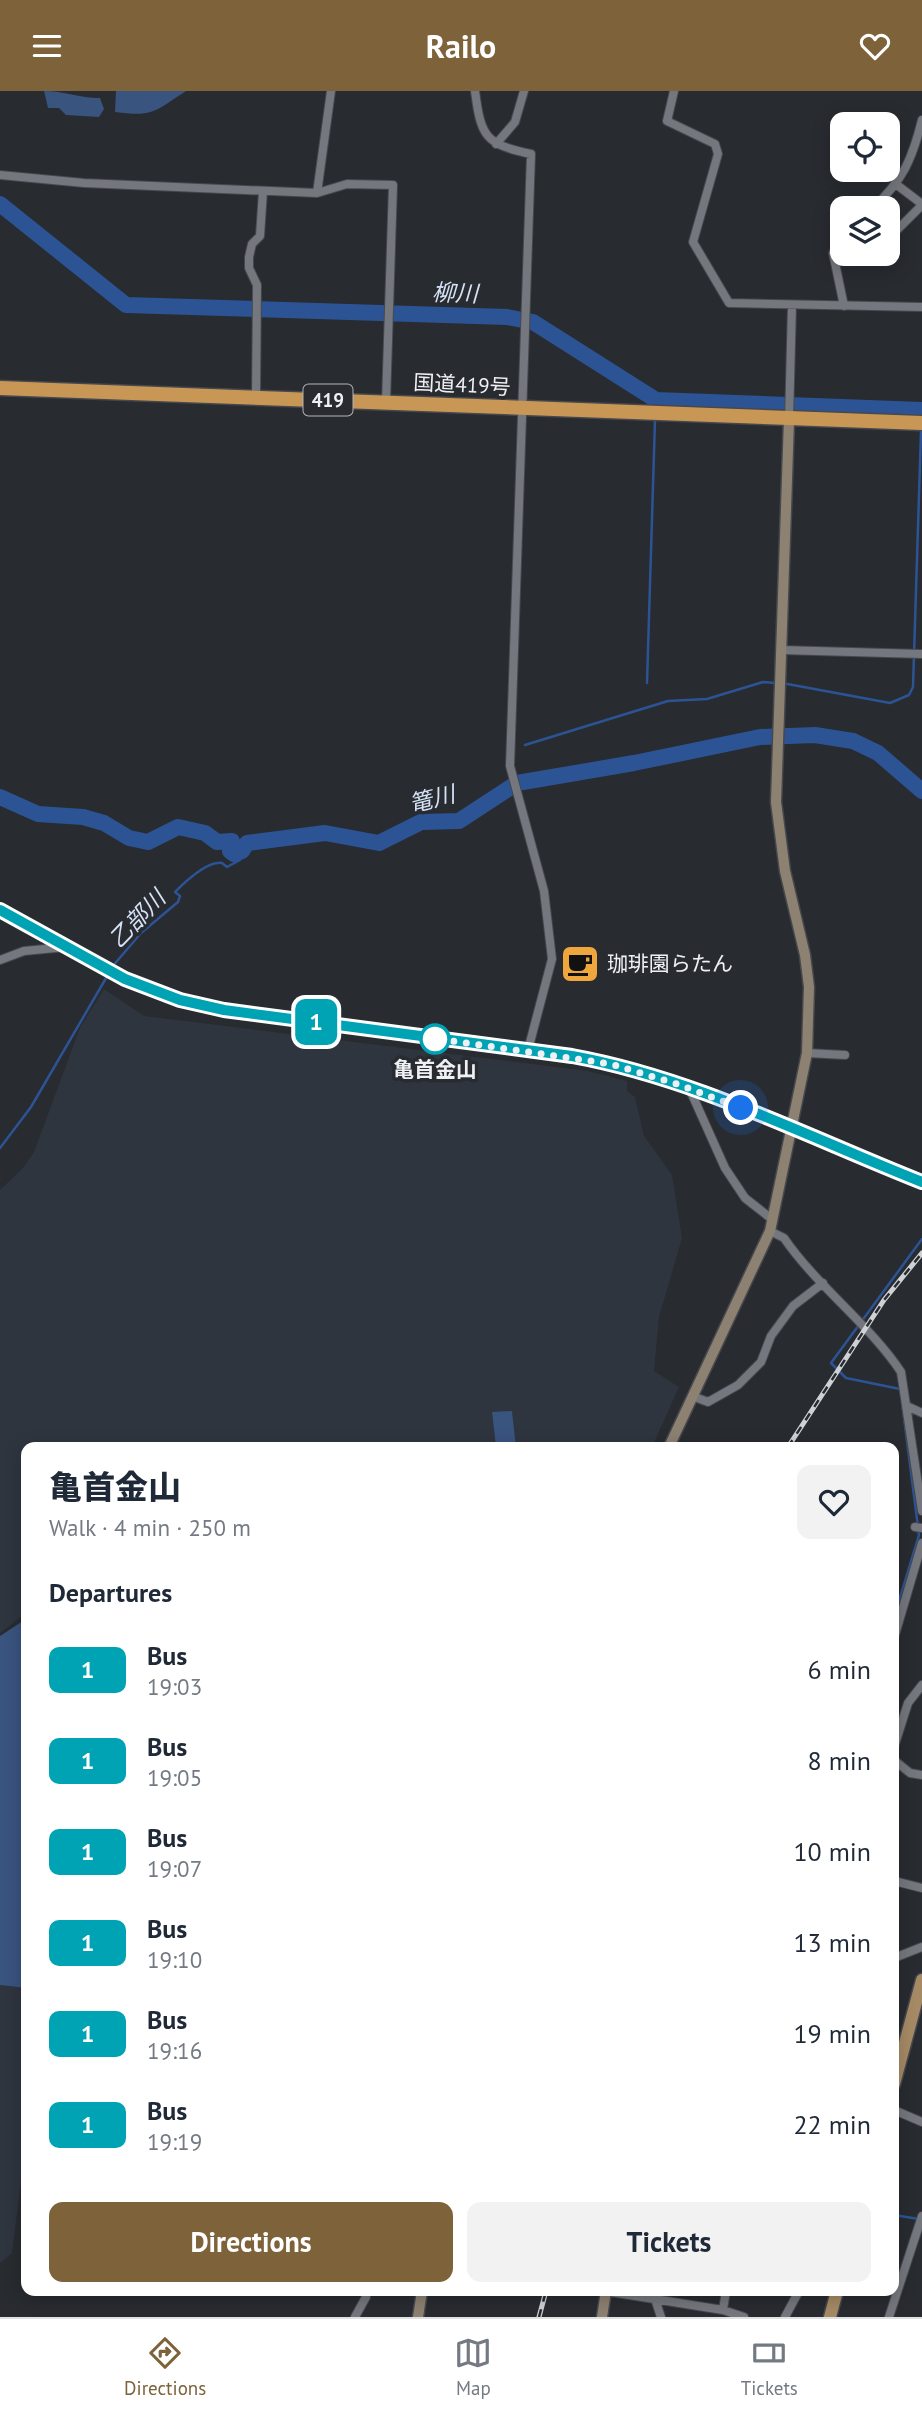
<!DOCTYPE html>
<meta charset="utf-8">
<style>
body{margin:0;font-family:"PT Sans","Noto Sans JP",sans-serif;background:#f2f2f3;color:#1f2937;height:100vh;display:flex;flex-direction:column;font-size:26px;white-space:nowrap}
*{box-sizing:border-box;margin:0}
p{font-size:23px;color:#747a83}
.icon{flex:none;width:38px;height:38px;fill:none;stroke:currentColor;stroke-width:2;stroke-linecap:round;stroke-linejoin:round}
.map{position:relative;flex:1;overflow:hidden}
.side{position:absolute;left:21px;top:1351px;width:878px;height:854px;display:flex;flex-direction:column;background:#fff;border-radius:14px;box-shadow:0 4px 18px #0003}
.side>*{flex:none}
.badge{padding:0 14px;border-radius:10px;font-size:24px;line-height:46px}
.controls{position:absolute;left:830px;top:21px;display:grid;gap:14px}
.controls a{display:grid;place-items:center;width:70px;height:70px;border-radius:14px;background:#fff;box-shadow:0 4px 18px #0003;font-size:35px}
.you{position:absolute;width:35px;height:35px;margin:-18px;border:5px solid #fff;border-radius:50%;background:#1a73e8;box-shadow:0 0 0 10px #1a73e833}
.map>.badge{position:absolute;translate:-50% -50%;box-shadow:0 0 0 4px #fff}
h2{padding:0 28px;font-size:26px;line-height:63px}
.round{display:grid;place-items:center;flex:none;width:74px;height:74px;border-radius:14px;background:#f2f2f3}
.summary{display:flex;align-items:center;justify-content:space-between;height:119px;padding:0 28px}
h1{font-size:33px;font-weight:800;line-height:52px}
.button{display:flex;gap:14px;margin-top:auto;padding:14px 28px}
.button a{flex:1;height:80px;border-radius:14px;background:#7d623a;color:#fff;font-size:28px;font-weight:800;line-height:80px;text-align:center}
.button a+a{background:#f2f2f3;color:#1f2937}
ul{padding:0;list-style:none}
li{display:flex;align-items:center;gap:21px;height:91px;padding:0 28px}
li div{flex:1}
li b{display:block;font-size:26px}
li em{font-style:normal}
li .badge{min-width:77px;font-weight:700;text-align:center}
header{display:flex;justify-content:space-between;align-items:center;height:91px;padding:0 28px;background:#7d623a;color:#fff;font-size:32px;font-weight:800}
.tabs{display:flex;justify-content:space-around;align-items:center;height:98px;border-top:2px solid #e0e1e3;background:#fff;font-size:19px;color:#747a83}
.tabs a{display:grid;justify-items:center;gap:4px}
.tabs .active{color:#7d623a}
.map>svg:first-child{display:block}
</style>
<header><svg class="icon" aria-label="menu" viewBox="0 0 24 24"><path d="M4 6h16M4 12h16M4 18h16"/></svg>Railo<svg class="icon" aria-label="heart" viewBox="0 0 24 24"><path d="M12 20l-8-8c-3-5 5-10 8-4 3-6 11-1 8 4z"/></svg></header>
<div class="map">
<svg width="922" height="2226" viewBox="0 0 922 2226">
<rect width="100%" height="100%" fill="#282b30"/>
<path fill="#2f353f" d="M104 898 144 925 588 980 627 990V1000L635 1006 644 1045 672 1084 682 1147 659 1226 654 1280 679 1296 652 1356H516L512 1321H492L496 1356H26V1522L0 1542V1099L23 1077 34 1061 80 937Z
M0 1894 26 1897V2050L12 2162 0 2172Z"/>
<path fill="#39547f" d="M44 0C64 0 79 7 100 7L104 18 99 26 66 24 59 17H48Z
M116 0H186C154 21 153 26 115 21Z
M512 1320 516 1356H496L492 1321Z
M26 1528V1897L0 1894V1545Z"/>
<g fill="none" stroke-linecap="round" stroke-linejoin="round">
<path stroke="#2c5495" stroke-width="2.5" d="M647 592 655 329
M782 592 890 612 909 604 913 596 921 340
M525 654 668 610 707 608 763 591 775 592
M112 876 141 842 178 811 180 805 175 801C186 790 207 770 222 772L227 776 240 769 242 760
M0 1057 31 1016 109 882
M900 1298 846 1287 831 1272 922 1148
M894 1526 919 1444 902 1311
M894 2124 919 2128"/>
<path stroke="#2c5495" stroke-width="16" d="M0 113 126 214 507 226 533 231 656 309 922 319
M0 706 38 723 83 726 104 732 129 747 148 751 178 736 205 742 217 751 232 750 230 760 234 763 242 760 247 752 325 742 379 752 421 731 459 730 517 692 634 672 760 646 815 644 853 650 878 662 922 700"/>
<defs>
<path id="street" d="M475 0C481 46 485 53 531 63L510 675 544 800 552 868 528 959
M674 0 667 30 715 53 718 63 693 151 729 212 922 216
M496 53 515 31 524 0
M0 84 84 92 317 102 347 93 393 94 386 311
M897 94 922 113
M317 102 331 0
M873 117C903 89 912 69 922 29
M842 147 833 162 844 215
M887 149 922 114
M256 307 257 194 249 177V166L252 153 260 145 263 100
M789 329 792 214
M781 559 922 563
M0 869 24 860 66 856
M807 962 845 964
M690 999 725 1077 745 1107 773 1129
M770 1140 784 1147C817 1195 870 1234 901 1281L922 1420
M692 1305 708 1311 738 1294 761 1271 771 1245 793 1215 823 1192
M907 1315 922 1322
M915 1436 922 1437
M894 1547 922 1452
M894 1656 908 1612 922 1594
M894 1669 910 1682 922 1684
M894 1790 922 1797
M894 1867 922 1856
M894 2019 922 2031
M604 2200 723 2219 744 2226
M655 2208 661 2226
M723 2219 726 2200
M355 2226 366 2206V2200
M785 2226 799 2200
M889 2226 922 2125"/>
<path id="secondary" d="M0 819 125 888 180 909 224 919 572 965C694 986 808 1045 922 1091
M669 1356 770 1140 807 962 809 896 805 864 785 780 776 711 789 329
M418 2226 422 2200
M602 2226 606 2200"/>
<path id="primary" d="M894 1993 922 1889
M830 2226 837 2200"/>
<path id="highway" d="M0 297 922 332"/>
</defs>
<use href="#street" stroke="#46484d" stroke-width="10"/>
<use href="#secondary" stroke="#46484d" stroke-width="13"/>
<use href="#primary" stroke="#46484d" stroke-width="15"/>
<use href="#highway" stroke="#46484d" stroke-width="17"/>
<use href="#street" stroke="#74777d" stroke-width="8"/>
<use href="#secondary" stroke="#8d8171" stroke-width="10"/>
<use href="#primary" stroke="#a68a65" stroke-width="12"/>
<use href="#highway" stroke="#c89755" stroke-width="14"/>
<defs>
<path id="rail" d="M788 1356 884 1209 922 1162
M539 2226 546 2200"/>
</defs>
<use href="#rail" stroke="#cfd2d5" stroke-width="5"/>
<use href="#rail" stroke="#282b30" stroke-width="2.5" stroke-dasharray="8" stroke-linecap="butt"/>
</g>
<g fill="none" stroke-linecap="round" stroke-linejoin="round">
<defs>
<path id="line" d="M0 819 125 888 180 909 224 919 572 965C694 987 808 1046 922 1091"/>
</defs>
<use href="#line" stroke="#fff" stroke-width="16"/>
<use href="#line" stroke="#00a3b4" stroke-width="10"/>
<path stroke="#eef0f3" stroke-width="7" stroke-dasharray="0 12.6" d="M435 948 432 947 611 973 677 993 741 1017"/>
</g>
<defs>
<symbol id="cafe-square" viewBox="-11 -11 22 22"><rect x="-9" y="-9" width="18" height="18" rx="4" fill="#efa73d" stroke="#282b30"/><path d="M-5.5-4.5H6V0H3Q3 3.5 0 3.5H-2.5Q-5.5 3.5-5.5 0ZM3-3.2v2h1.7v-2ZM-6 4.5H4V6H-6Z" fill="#111"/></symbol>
</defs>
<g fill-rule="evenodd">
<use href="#cafe-square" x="558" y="851" width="44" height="44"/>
</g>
<circle fill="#fff" stroke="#00a3b4" stroke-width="3.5" cx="435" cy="948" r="14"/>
<g text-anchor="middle" stroke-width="7" stroke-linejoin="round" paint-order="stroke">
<rect fill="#282b30" stroke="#b3b5b8" stroke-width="2" x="303.5" y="293.5" width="49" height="31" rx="5"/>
<g font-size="19" font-weight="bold" fill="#eef0f3">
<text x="328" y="316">419</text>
</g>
<g font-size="21" fill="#eef0f3" stroke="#282b30">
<text transform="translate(462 294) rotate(3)" y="7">国道419号</text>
</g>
<g font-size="21" fill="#eef0f3" stroke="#282b30" text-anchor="start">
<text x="607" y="880">珈琲園らたん</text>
</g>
<g font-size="21" font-weight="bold" fill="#eef0f3" stroke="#282b30">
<text x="435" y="986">亀首金山</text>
</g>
<g font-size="23" font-style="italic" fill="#d6e2f5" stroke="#282b30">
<text transform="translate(455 202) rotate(2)" y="8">柳川</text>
<text transform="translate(432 708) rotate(-14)" y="8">篭川</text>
<text transform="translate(137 828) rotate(-46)" y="8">乙部川</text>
</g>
</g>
</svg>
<div class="controls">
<a><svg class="icon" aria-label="locate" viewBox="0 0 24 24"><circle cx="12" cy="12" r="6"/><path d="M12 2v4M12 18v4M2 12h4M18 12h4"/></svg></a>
<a><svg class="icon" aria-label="layers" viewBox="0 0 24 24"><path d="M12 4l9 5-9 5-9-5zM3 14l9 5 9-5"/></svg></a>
</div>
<div class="you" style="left:741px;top:1017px"></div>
<b class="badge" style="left:316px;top:931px;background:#00a3b4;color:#fff">1</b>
<section class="side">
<div class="summary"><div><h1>亀首金山</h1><p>Walk · 4 min · 250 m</p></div><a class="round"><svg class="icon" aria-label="heart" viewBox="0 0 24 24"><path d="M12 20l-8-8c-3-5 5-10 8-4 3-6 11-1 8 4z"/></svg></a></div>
<h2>Departures</h2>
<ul>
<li><span class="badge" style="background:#00a3b4;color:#fff">1</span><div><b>Bus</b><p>19:03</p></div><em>6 min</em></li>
<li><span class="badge" style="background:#00a3b4;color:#fff">1</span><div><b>Bus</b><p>19:05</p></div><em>8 min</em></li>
<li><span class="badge" style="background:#00a3b4;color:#fff">1</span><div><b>Bus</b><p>19:07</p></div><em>10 min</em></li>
<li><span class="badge" style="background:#00a3b4;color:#fff">1</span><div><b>Bus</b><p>19:10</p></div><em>13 min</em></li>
<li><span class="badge" style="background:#00a3b4;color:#fff">1</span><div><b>Bus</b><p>19:16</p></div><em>19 min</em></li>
<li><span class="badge" style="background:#00a3b4;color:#fff">1</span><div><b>Bus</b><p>19:19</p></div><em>22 min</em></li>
</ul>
<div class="button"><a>Directions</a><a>Tickets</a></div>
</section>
</div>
<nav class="tabs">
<a class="active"><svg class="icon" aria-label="directions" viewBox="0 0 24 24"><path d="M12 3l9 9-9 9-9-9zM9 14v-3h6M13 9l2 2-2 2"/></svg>Directions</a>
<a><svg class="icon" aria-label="map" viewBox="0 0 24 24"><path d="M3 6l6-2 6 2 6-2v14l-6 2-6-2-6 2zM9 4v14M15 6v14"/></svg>Map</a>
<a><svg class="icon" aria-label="tickets" viewBox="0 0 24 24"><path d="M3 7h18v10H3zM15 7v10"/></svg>Tickets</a>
</nav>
